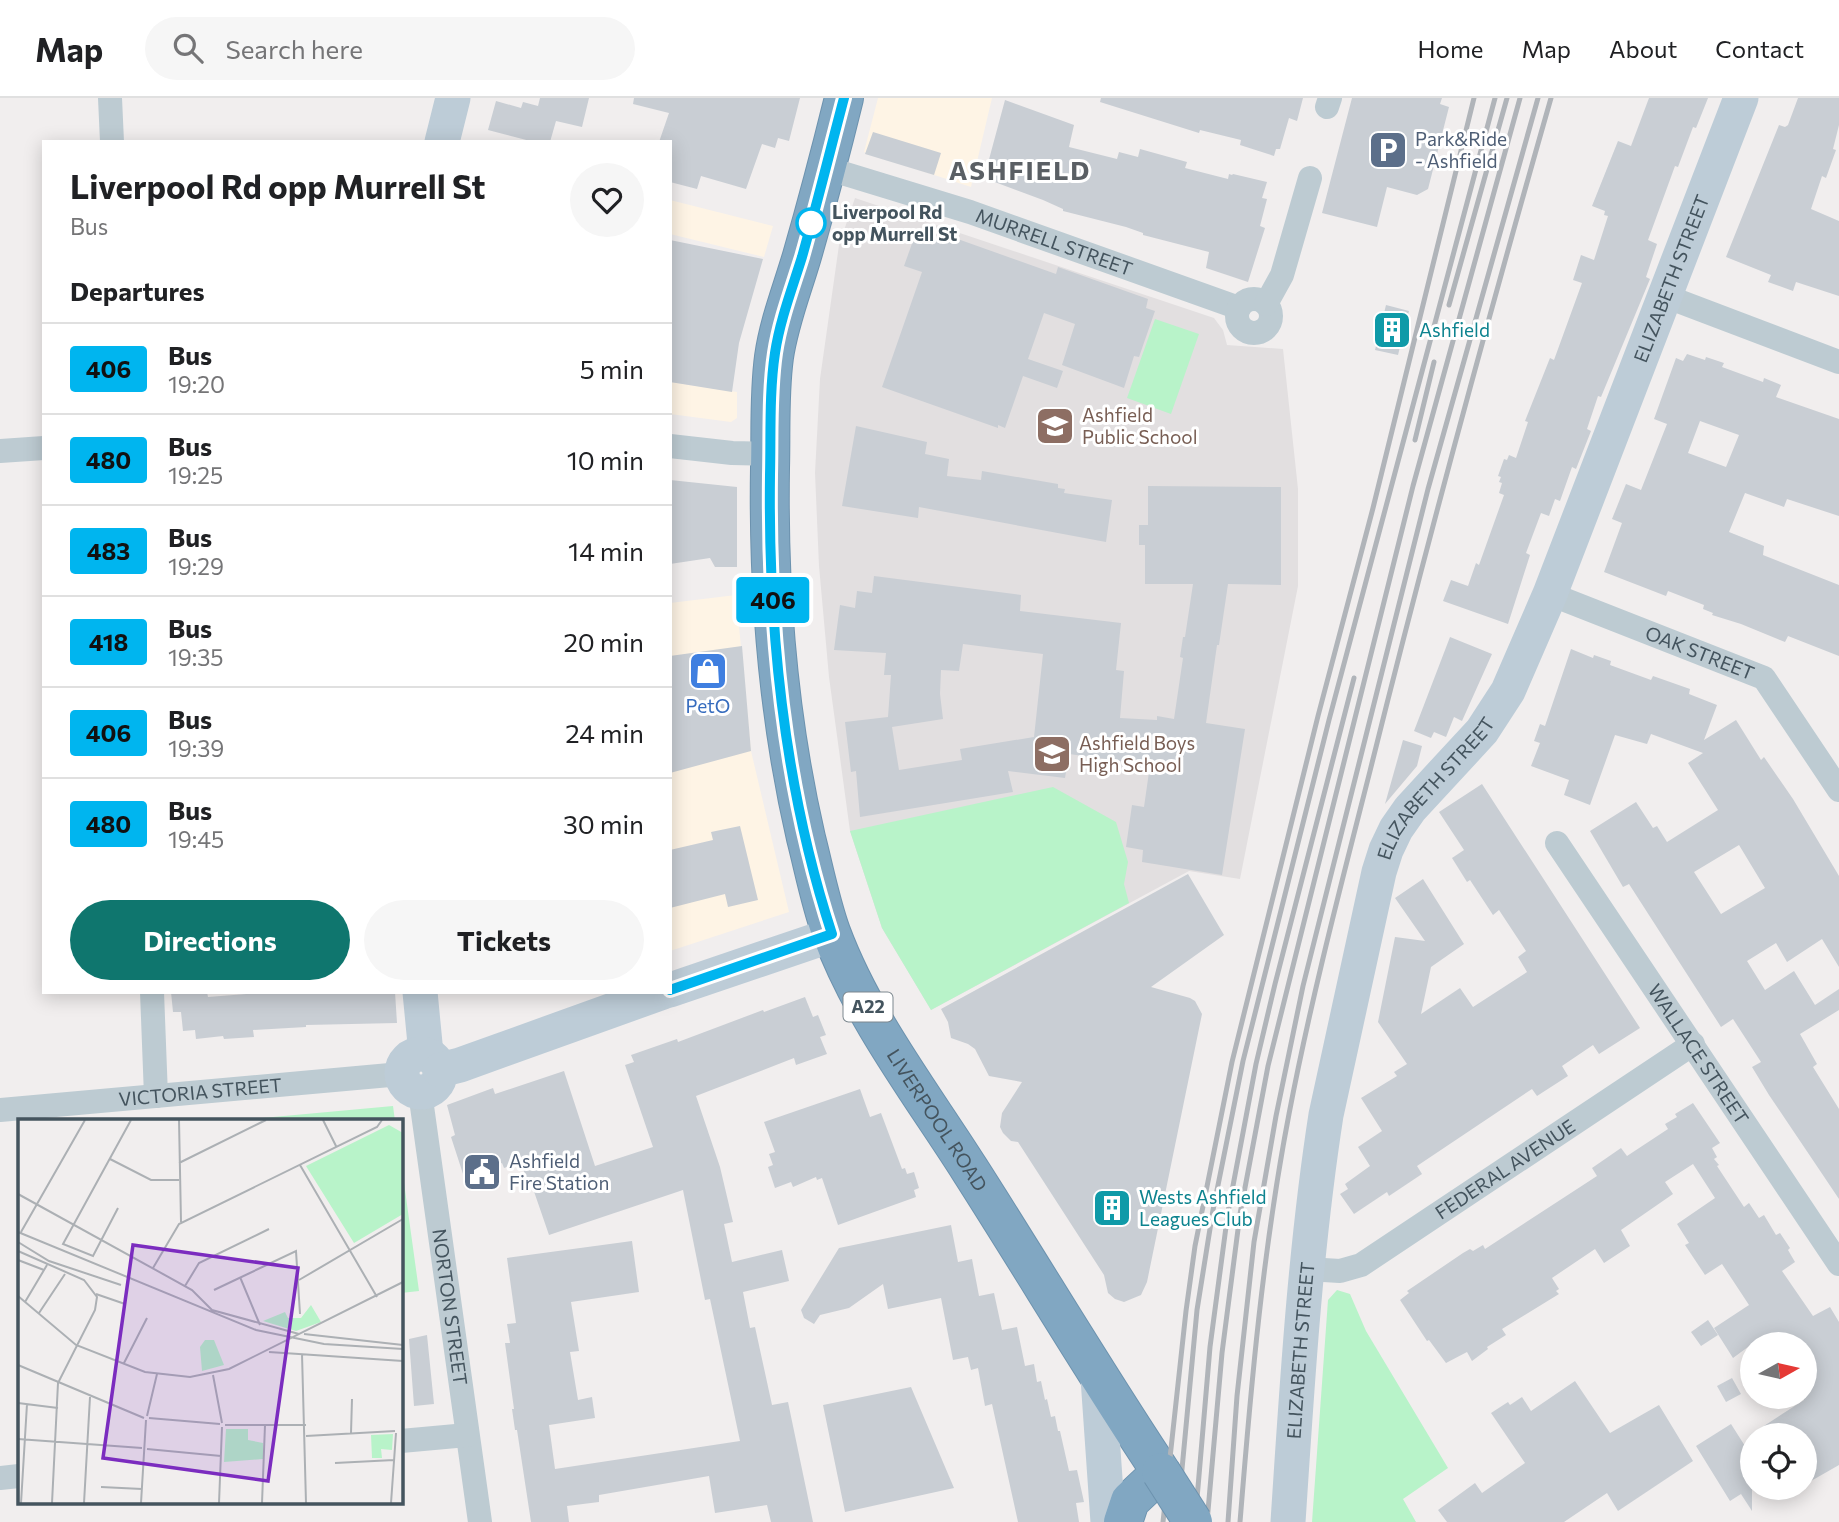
<!DOCTYPE html>
<style>
body{margin:0;font-family:Commissioner,sans-serif;background:#f6f6f6;color:#202124;height:100vh;display:flex;flex-direction:column;font-size:26px;white-space:nowrap}
*{box-sizing:border-box;margin:0}
p{font-size:23px;color:#757577}
.icon{flex:none;width:38px;height:38px;fill:none;stroke:currentColor;stroke-width:2;stroke-linecap:round;stroke-linejoin:round}
.map{position:relative;flex:1;overflow:hidden}
.panel{position:absolute;left:42px;top:42px;width:630px;height:854px;display:flex;flex-direction:column;background:#fff;border-radius:0px;box-shadow:0 4px 18px #0003}
.panel>*{flex:none}
.badge{padding:0 14px;border-radius:5px;font-size:24px;line-height:46px}
.needle{width:46px;rotate:82deg}
.controls{position:absolute;left:1740px;top:1234px;display:grid;gap:14px}
.controls a{display:grid;place-items:center;width:77px;height:77px;border-radius:50%;background:#fff;box-shadow:0 4px 18px #0003;font-size:35px}
.map>.badge{position:absolute;translate:-50% -50%;box-shadow:0 0 0 4px #fff}
h2{padding:0 28px;font-size:26px;line-height:63px}
.round{display:grid;place-items:center;flex:none;width:74px;height:74px;border-radius:37px;background:#f6f6f6}
.head{display:flex;align-items:center;justify-content:space-between;height:119px;padding:0 28px}
h1{font-size:33px;font-weight:700;line-height:52px}
.button{display:flex;gap:14px;margin-top:auto;padding:14px 28px}
.button a{flex:1;height:80px;border-radius:42px;background:#0f766e;color:#fff;font-size:28px;font-weight:700;line-height:80px;text-align:center}
.button a+a{background:#f6f6f6;color:#202124}
ul{padding:0;list-style:none}
li{display:flex;align-items:center;gap:21px;height:91px;padding:0 28px;border-top:2px solid #e0e0e0}
li div{flex:1}
li b{display:block;font-size:26px}
li em{font-style:normal}
li .badge{min-width:77px;font-weight:700;text-align:center}
header{display:flex;align-items:center;gap:42px;box-sizing:border-box;height:98px;padding:0 35px;background:#fff;border-bottom:2px solid #e0e0e0}
header strong{font-size:33px}
nav{display:flex;gap:38px;margin-inline-start:auto;font-size:24px}
.search{width:490px;height:63px;background:#f6f6f6;display:flex;align-items:center;gap:18px;box-sizing:border-box;padding:0 24px;border-radius:38px;color:#757577;font-size:26px}
.map>svg:first-child{display:block}
</style>
<header>
<strong>Map</strong>
<div class="search"><svg class="icon" aria-label="search" viewBox="0 0 24 24"><circle cx="10" cy="10" r="6"/><path d="M15 15l6 6"/></svg>Search here</div>
<nav><a>Home</a><a>Map</a><a>About</a><a>Contact</a></nav>
</header>
<div class="map">
<svg width="1839" height="1424" viewBox="0 0 1839 1424">
<rect width="100%" height="100%" fill="#f1eeee"/>
<path fill="#fef4e5" d="M878 0H992L971 89 864 54Z
M670 102 773 128 764 159 670 136Z
M670 284 737 294V320L731 324 670 316Z
M736 497 751 653 789 814 670 853V505Z"/>
<path fill="#e2dfe0" d="M855 100 1214 220 1223 232 1227 247 1283 251 1298 391V488L1240 781 1189 773 931 912 882 830 850 733 829 579 819 468 815 375 820 281 839 147Z"/>
<path fill="#b8f3c9" d="M1155 221 1199 236 1171 316 1127 300Z
M1053 689 1116 724 1128 764 1124 786 1129 805 931 912 882 830 850 733Z
M393 1008 395 1023H231Z
M401 1063 419 1193 401 1195Z
M1337 1192 1350 1196 1366 1233 1448 1370 1403 1401 1416 1424H1312L1328 1202Z"/>
<path fill="#c9ced4" fill-rule="evenodd" d="M540 0H589L582 29 556 23 550 44H534L488 32 496 3 521 10 523 4 538 8Z
M634 0H800L789 43 778 40 775 50 762 46 746 91 701 78 697 91 670 84V44H659L669 15 633 6Z
M1101 0H1303L1297 23 1289 20 1280 51H1276L1274 58 1240 47 1241 42 1200 32 1199 35 1100 4Z
M1352 0H1442L1440 6 1449 9 1428 91 1417 97 1387 89 1377 129 1322 115Z
M1649 0H1708L1696 30 1693 29 1678 69 1675 68 1648 142 1657 146 1646 179 1650 181 1601 299 1598 298 1587 331 1591 333 1576 371 1572 369 1560 403 1555 401 1549 418 1541 415 1526 455 1530 457 1508 526 1443 503 1451 482 1468 488 1476 465 1479 467 1504 397 1499 395 1502 385 1499 384 1501 379 1498 378 1504 361 1507 362 1509 357 1516 360 1528 324 1525 323 1550 260 1554 262 1582 185 1573 182 1581 157 1594 162 1608 118 1604 117 1605 113 1592 108 1618 43 1631 48Z
M1798 0H1839V27L1833 51 1836 52 1826 80 1822 78 1811 111 1839 123V198L1796 184 1793 193 1768 184 1771 177 1726 159 1779 27 1785 29 1788 27Z
M1005 2 1074 27 1069 49 1117 61 1119 54 1138 59 1140 51 1187 64 1185 70 1228 81 1229 76 1232 77 1233 76 1267 84 1262 100 1267 101 1260 128 1265 130 1248 184 1206 170 1209 154 1143 137V135L1126 129 1063 113V111L1043 102 984 80Z
M873 34 941 55 934 77 865 56Z
M938 134 1056 176 1058 169 1148 201 1146 210 1155 213 1139 259 1134 258 1124 290 1062 267 1075 226 1044 215 1028 261 1063 273 1057 290 1023 278 1005 330 998 327V330L882 289 922 174 904 168 914 140 933 147Z
M670 142 763 161 739 245 732 294 670 284Z
M1386 207 1409 213 1398 257 1375 252Z
M1687 256 1705 262 1706 259 1724 265 1722 269 1763 284 1764 280 1781 287 1776 299 1839 321V418L1787 401 1784 409 1745 395 1729 434 1764 448 1763 457 1839 487V558L1788 538 1785 544 1741 526 1712 517 1713 515 1703 511 1704 507 1668 493 1666 498 1604 474 1622 425 1612 421 1626 386 1641 392 1667 326 1654 321 1676 260 1683 263ZM1700 323 1739 337 1726 369 1688 355Z
M856 328 927 344 925 356 949 361 947 378 981 382 982 373 1058 386V390L1065 391 1064 395 1112 402 1106 444 919 409 918 420 842 408Z
M670 382 737 389V469H715L710 460 670 466Z
M1148 388 1281 389V487L1228 486 1219 547H1217L1206 625 1245 631 1222 777 1142 764 1143 752 1126 749 1132 707 1144 709 1150 667 1069 656 1065 680 1008 673 1013 694 860 719 856 673 851 674 845 624 888 619 891 577H884L886 555 834 552 840 507 855 510 857 493 872 495 874 478 1021 497 1020 513 1121 525 1116 572 1124 573 1120 620 1157 622V618L1174 621 1183 560 1180 559 1183 539H1185L1193 486H1145V447H1139V427H1148ZM963 546 1043 556 1034 639 960 651 962 662 899 672 892 629 943 621 940 596 941 572 959 573Z
M1450 539 1492 556 1462 623 1454 619 1446 639 1434 634 1431 640 1414 633Z
M742 548 751 653 670 675V558Z
M1571 551 1593 560 1594 557 1611 563 1610 567 1651 582 1653 578 1690 591 1689 596 1717 607 1704 642 1736 622 1761 662 1764 659 1793 701 1839 778V869L1822 841 1787 864 1776 845 1747 863 1765 892 1794 873 1815 907 1839 891V912L1800 936 1817 966 1813 969 1839 1011V1101L1769 997 1752 969 1761 964 1733 921 1721 929 1629 786 1623 789 1590 733 1636 704 1653 730 1657 728 1667 744 1718 712 1688 665 1703 655 1651 636 1647 646 1615 637 1590 707 1564 697 1569 682 1531 668 1540 645 1534 643 1540 626 1545 628ZM1739 747 1765 790 1721 816 1694 774Z
M1403 642 1422 648 1417 668 1385 706Z
M1482 686 1640 930 1599 956 1593 947 1562 968 1568 978 1537 998 1532 991 1417 1068 1422 1076 1389 1098 1387 1094 1354 1116 1340 1096 1348 1091 1345 1086 1370 1068 1358 1049 1382 1033 1361 1000 1397 978 1394 974 1407 966 1378 924 1395 839 1425 843 1395 800 1423 781 1464 846 1431 869 1421 916 1460 890 1473 909 1527 874 1518 859 1526 853 1499 812 1493 817 1470 782 1467 784 1452 760 1464 752 1439 714Z
M740 728 758 802 728 809 725 796 670 810V752L713 742 711 734Z
M1188 776 1224 837 1151 889 1190 900 1195 903 1202 916 1147 1184 1141 1197 1124 1204 1115 1201 1108 1195 1104 1177 1018 1044 1011 1043 1003 1035 1000 1029 1002 1015 1022 984 989 978 975 951 968 946 951 940 948 924 941 911Z
M171 894H207L208 899 270 894H395L397 925 306 927V929L253 932 254 939 224 941 223 938 196 941 195 932 183 933 181 914H173Z
M805 899 813 919 818 917 826 937 820 939 827 956 796 967 794 960 696 998 720 1069 733 1124 724 1126 732 1164 782 1152 789 1183 743 1194 750 1230 755 1229 772 1307 788 1304 813 1424H771L767 1407 715 1415 709 1378 599 1397V1404L567 1408 569 1424H531L517 1332H515L512 1311H514L505 1245H510L507 1226 516 1225 507 1160 632 1143 639 1194 571 1204 579 1253 570 1254 578 1302 592 1299 595 1320 549 1327 555 1371 740 1343 710 1201 705 1202 683 1092 549 1137 529 1079 526 1080 521 1064 504 1070 502 1065 464 1079 451 1039 455 1037 447 1007 493 990 495 996 564 973 595 1068 653 1049 625 967 634 964 631 957 677 941 678 944 763 912 764 914Z
M860 991 870 1019 881 1015 902 1071 905 1070 907 1076 914 1074 919 1090 914 1092 916 1099 838 1127 822 1080 817 1082 816 1079 793 1089 791 1084 775 1090 768 1069 773 1067 769 1056 775 1054 764 1024Z
M1693 1005 1720 1045 1712 1050 1717 1059 1714 1061 1719 1067 1717 1068 1744 1109 1749 1105 1759 1120 1764 1117 1776 1137 1780 1135 1790 1150 1788 1152 1795 1164 1782 1173 1813 1218 1830 1209 1839 1224V1367L1804 1387V1337H1750L1804 1302V1246H1773L1768 1239 1758 1246H1752L1733 1260 1714 1230 1749 1207 1722 1166 1705 1177 1685 1147 1689 1145 1677 1126 1715 1100 1693 1066 1665 1084 1673 1096 1621 1132 1630 1148 1604 1165 1595 1151 1552 1180 1559 1191 1556 1193 1559 1196 1502 1231 1506 1237 1487 1249 1488 1251 1472 1263 1467 1254 1446 1265 1429 1242 1427 1243 1400 1202 1409 1195 1407 1193 1463 1155 1470 1151 1473 1153 1483 1147 1485 1151 1597 1078 1592 1070 1621 1050 1627 1058 1668 1031 1665 1026 1677 1019 1675 1016Z
M951 1127 958 1164 972 1161 979 1198 994 1195 1002 1232 1017 1229 1025 1268 1034 1266 1037 1284 1041 1283 1045 1302 1047 1301 1051 1319 1055 1318 1058 1333H1060L1069 1373 1077 1372 1084 1404 1076 1405 1079 1424H1018L992 1306 985 1308 978 1270 971 1272 968 1259 953 1262 941 1200 888 1211 883 1186 849 1210 820 1217 814 1226 804 1220 801 1212 839 1150Z
M1708 1222 1718 1237 1701 1248 1691 1234Z
M427 1237 434 1306 414 1308 409 1241Z
M1732 1280 1741 1296 1726 1304 1717 1288Z
M1575 1283 1610 1335 1659 1307 1693 1363 1618 1413 1607 1395 1564 1424H1447L1438 1412 1475 1385 1482 1395 1525 1365 1491 1315 1508 1304 1510 1307 1522 1299 1531 1313Z
M911 1289 954 1390 845 1414 823 1307Z
M1731 1326 1752 1359V1413L1741 1396 1730 1403 1696 1348Z"/>
<g fill="none" stroke-linecap="round" stroke-linejoin="round">
<defs>
<g id="highway">
<path id="s8" d="M844 0C831 53 817 106 802 158 792 192 779 224 774 259 769 296 771 333 770 370 768 495 778 619 806 740 814 771 820 803 831 834 863 920 921 995 970 1072 1034 1172 1095 1275 1161 1374L1130 1403 1123 1424"/>
</g>
</defs>
<use href="#highway" stroke="#6c92ae" stroke-width="40"/>
<g stroke="#bdcbd2" stroke-width="24">
<path d="M110 0 112 44"/>
<path d="M1327 9 1330 0"/>
<path id="s1" d="M826 70 970 114 1239 210"/>
<path d="M1665 198 1839 264"/>
<circle cx="1254" cy="218" r="17"/>
<path d="M1266 206 1282 177 1310 80"/>
<path d="M670 348 732 355 770 356"/>
<path d="M0 353 44 350"/>
<path id="s2" d="M1550 496 1764 580 1839 692"/>
<path id="s3" d="M1557 745 1839 1166"/>
<path d="M152 894 156 998"/>
<path id="s4" d="M420 994 480 1424"/>
<path id="s5" d="M0 1012 401 976"/>
<path id="s6" d="M1307 1171 1340 1173 1361 1167 1693 946"/>
<path d="M401 1343 467 1337"/>
<path d="M0 1380 19 1378"/>
</g>
<g stroke="#bdccd7" stroke-width="35">
<path d="M442 44 453 0"/>
<path d="M670 892 832 837"/>
<path d="M420 894 426 956"/>
<circle cx="421" cy="975" r="19"/>
<path d="M440 972 460 967 663 894"/>
<path d="M1098 1280 1108 1424"/>
<path id="s7" d="M1288 1424C1297 1288 1305 1152 1326 1017L1379 774 1386 752 1396 731 1410 711 1482 633 1508 593 1550 496 1741 0"/>
</g>
<use href="#highway" stroke="#81a7c2" stroke-width="38"/>
<path stroke="#b0b4b9" stroke-width="5" d="M1449 207 1507 0
M1415 342 1434 264
M1163 1424 1186 1213 1195 1148 1232 964 1318 618 1373 410 1474 0
M1177 1424 1197 1212 1213 1112 1243 963 1329 622 1495 0
M1195 1424 1210 1249 1228 1114 1256 966 1275 886 1354 580
M1207 1424 1222 1255 1240 1116 1268 968 1413 388 1520 0
M1228 1424 1237 1298 1254 1144 1276 1018 1303 888 1428 391 1538 0
M1240 1424C1251 1287 1263 1151 1289 1016 1311 901 1341 787 1370 673 1426 448 1487 224 1551 0"/>
<defs>
<path id="highway-bridge" d="M1161 1374 1193 1424"/>
</defs>
<use href="#highway-bridge" stroke="#6c92ae" stroke-width="40" stroke-linecap="butt"/>
<use href="#highway-bridge" stroke="#81a7c2" stroke-width="38"/>
</g>
<g fill="none" stroke-linecap="round" stroke-linejoin="round">
<defs>
<path id="line" d="M670 892 832 836C784 689 768 532 770 377 771 337 769 295 775 255 780 222 792 191 802 159 817 106 830 53 844 0"/>
</defs>
<use href="#line" stroke="#fff" stroke-width="16"/>
<use href="#line" stroke="#00b5ef" stroke-width="10"/>
</g>
<defs>
<symbol id="parking-square" viewBox="-11 -11 22 22"><rect x="-9" y="-9" width="18" height="18" rx="4" fill="#5c6f8a" stroke="#fff"/><path d="M-3.5-5.5H1a3.5 3.5 0 0 1 0 7H-1V5.5H-3.5ZM-1-3.4V-.6H.8a1.4 1.4 0 0 0 0-2.8Z" fill="#fff"/></symbol>
<symbol id="building-square" viewBox="-11 -11 22 22"><rect x="-9" y="-9" width="18" height="18" rx="4" fill="#0f9aa8" stroke="#fff"/><path d="M-4-6H4V6H1V3H-1V6H-4ZM-2.5-4.3h1.7v1.8h-1.7ZM.8-4.3h1.7v1.8H.8ZM-2.5-1h1.7V.8h-1.7ZM.8-1h1.7V.8H.8Z" fill="#fff"/></symbol>
<symbol id="school-square" viewBox="-11 -11 22 22"><rect x="-9" y="-9" width="18" height="18" rx="4" fill="#8d6e63" stroke="#fff"/><path d="M0-5L7-2L0 1L-7-2ZM-4 1L0 2.5L4 1V4Q0 6-4 4Z" fill="#fff"/></symbol>
<symbol id="shop-square" viewBox="-11 -11 22 22"><rect x="-9" y="-9" width="18" height="18" rx="4" fill="#3f7fe0" stroke="#fff"/><path d="M-5-2.5h2.3a2.7 3.5 0 0 1 5.4 0H5L5.5 6h-11ZM-1.5-2.5h3a1.5 2.3 0 0 0-3 0Z" fill="#fff"/></symbol>
<symbol id="civic-square" viewBox="-11 -11 22 22"><rect x="-9" y="-9" width="18" height="18" rx="4" fill="#5c6f8a" stroke="#fff"/><path d="M-.6-6.5H3V-4.5H.6V-3L4-1V1h2V6H-6V1h2V-1L-.6-3ZM-1.2 2.5V6h2.4V2.5Z" fill="#fff"/></symbol>
</defs>
<g fill-rule="evenodd">
<use href="#parking-square" x="1366" y="30" width="44" height="44"/>
<use href="#building-square" x="1370" y="210" width="44" height="44"/>
<use href="#school-square" x="1033" y="306" width="44" height="44"/>
<use href="#shop-square" x="686" y="551" width="44" height="44"/>
<use href="#school-square" x="1030" y="634" width="44" height="44"/>
<use href="#civic-square" x="460" y="1052" width="44" height="44"/>
<use href="#building-square" x="1090" y="1088" width="44" height="44"/>
</g>
<circle fill="#fff" stroke="#00b5ef" stroke-width="3.5" cx="811" cy="125" r="14"/>
<g text-anchor="middle" stroke-width="6" stroke-linejoin="round" paint-order="stroke">
<rect fill="#fff" stroke="#7c878e" stroke-width="2" x="843.5" y="894.5" width="49" height="29" rx="5"/>
<g font-size="18" font-weight="bold" fill="#44545e">
<text x="868" y="915">A22</text>
</g>
<g font-size="19" fill="#4e5e75" stroke="#fff" text-anchor="start">
<text x="1415" y="48">Park&amp;Ride<tspan x="1415" dy="22">- Ashfield</tspan></text>
<text x="509" y="1070">Ashfield<tspan x="509" dy="22">Fire Station</tspan></text>
</g>
<g font-size="19" font-weight="bold" fill="#44545e" stroke="#fff" text-anchor="start">
<text x="832" y="121">Liverpool Rd<tspan x="832" dy="22">opp Murrell St</tspan></text>
</g>
<g font-size="19" fill="#44545e" stroke="#fff">
<text dy="7" stroke="none"><textPath href="#s1" startOffset="240">MURRELL STREET</textPath></text>
<text dy="7" stroke="none"><textPath href="#s7" startOffset="1326">ELIZABETH STREET</textPath></text>
<text dy="7" stroke="none"><textPath href="#s2" startOffset="161">OAK STREET</textPath></text>
<text dy="7" stroke="none"><textPath href="#s7" startOffset="760">ELIZABETH STREET</textPath></text>
<text dy="7" stroke="none"><textPath href="#s3" startOffset="254">WALLACE STREET</textPath></text>
<text dy="7" stroke="none"><textPath href="#s5" startOffset="201">VICTORIA STREET</textPath></text>
<text dy="7" stroke="none"><textPath href="#s8" startOffset="1066">LIVERPOOL ROAD</textPath></text>
<text dy="7" stroke="none"><textPath href="#s6" startOffset="228">FEDERAL AVENUE</textPath></text>
<text dy="7" stroke="none"><textPath href="#s4" startOffset="217">NORTON STREET</textPath></text>
<text dy="7" stroke="none"><textPath href="#s7" startOffset="172">ELIZABETH STREET</textPath></text>
</g>
<g font-size="19" fill="#0d838f" stroke="#fff" text-anchor="start">
<text x="1419" y="239">Ashfield</text>
<text x="1139" y="1106">Wests Ashfield<tspan x="1139" dy="22">Leagues Club</tspan></text>
</g>
<g font-size="19" fill="#785e54" stroke="#fff" text-anchor="start">
<text x="1082" y="324">Ashfield<tspan x="1082" dy="22">Public School</tspan></text>
<text x="1079" y="652">Ashfield Boys<tspan x="1079" dy="22">High School</tspan></text>
</g>
<g font-size="19" fill="#366cbe" stroke="#fff">
<text x="708" y="615">PetO</text>
</g>
<g font-size="26" font-weight="bold" letter-spacing="2" fill="#5a5f64" stroke="#fff">
<text x="1020" y="82">ASHFIELD</text>
</g>
</g>
<g transform="translate(18 1021)">
<rect width="385" height="385" fill="#f1eeee"/>
<path d="M371 6 385 14V95L336 124 288 47ZM293 186 303 203 278 212 245 202 267 193 270 199H283ZM187 221H196L206 246 184 252 182 228ZM208 310H230V321L245 324V340L206 343ZM375 315 374 331 363 330 364 339H354L353 316Z" fill="#b8f3c9"/>
<path fill="none" stroke="#acb0b4" stroke-width="2" d="M161 1 163 103M305 1 318 27M92 40 133 61H161M161 44 248 1M282 46 359 178M0 75 174 171 194 191 281 215M100 89 75 137 45 125 113 1M0 113 238 211 306 225 385 230M3 113 67 1M0 123 31 142 103 166M0 132 66 161 79 178 77 191 40 264 34 384M0 141 26 151M135 149 161 105 359 8 364 1M222 158 242 206M281 161 385 100M167 167 181 144 251 110M196 171 278 132 282 195M78 175 107 185M0 177 58 226 127 253 172 258 211 250 385 163M7 183 29 146M21 194 47 155M286 215 385 226M251 233 385 242M284 235 288 384M106 244 129 199M0 246 126 299M195 256 204 304M0 284 40 289M129 297 139 255M131 299 202 305M207 306H288M333 314 334 280M288 317 377 312M0 320 124 329M129 330 203 337M317 344 376 341M83 368 124 370M3 384 9 285M66 384 72 278M123 384 128 301M201 384 204 308M244 384 247 306M373 384 378 314"/>
<path fill="#7b2cbf" fill-opacity="0.15" stroke="#7b2cbf" stroke-width="3.5" d="M115 126 280 149 250 362 85 339Z"/>
<rect width="385" height="385" fill="none" stroke="#44545e" stroke-width="3.5"/>
</g>
</svg>
<div class="controls">
<a><svg class="needle" viewBox="-14 -14 28 28"><path d="M0-13l5 13h-10z" fill="#e53935"/><path d="M0 13l5-13h-10z" fill="#757577"/></svg></a>
<a><svg class="icon" aria-label="locate" viewBox="0 0 24 24"><circle cx="12" cy="12" r="6"/><path d="M12 2v4M12 18v4M2 12h4M18 12h4"/></svg></a>
</div>
<b class="badge" style="left:773px;top:502px;background:#00b5ef;color:#111">406</b>
<section class="panel">
<div class="head"><div><h1>Liverpool Rd opp Murrell St</h1><p>Bus</p></div><a class="round"><svg class="icon" aria-label="heart" viewBox="0 0 24 24"><path d="M12 20l-8-8c-3-5 5-10 8-4 3-6 11-1 8 4z"/></svg></a></div>
<h2>Departures</h2>
<ul>
<li><span class="badge" style="background:#00b5ef;color:#111">406</span><div><b>Bus</b><p>19:20</p></div><em>5 min</em></li>
<li><span class="badge" style="background:#00b5ef;color:#111">480</span><div><b>Bus</b><p>19:25</p></div><em>10 min</em></li>
<li><span class="badge" style="background:#00b5ef;color:#111">483</span><div><b>Bus</b><p>19:29</p></div><em>14 min</em></li>
<li><span class="badge" style="background:#00b5ef;color:#111">418</span><div><b>Bus</b><p>19:35</p></div><em>20 min</em></li>
<li><span class="badge" style="background:#00b5ef;color:#111">406</span><div><b>Bus</b><p>19:39</p></div><em>24 min</em></li>
<li><span class="badge" style="background:#00b5ef;color:#111">480</span><div><b>Bus</b><p>19:45</p></div><em>30 min</em></li>
</ul>
<div class="button"><a>Directions</a><a>Tickets</a></div>
</section>
</div>
